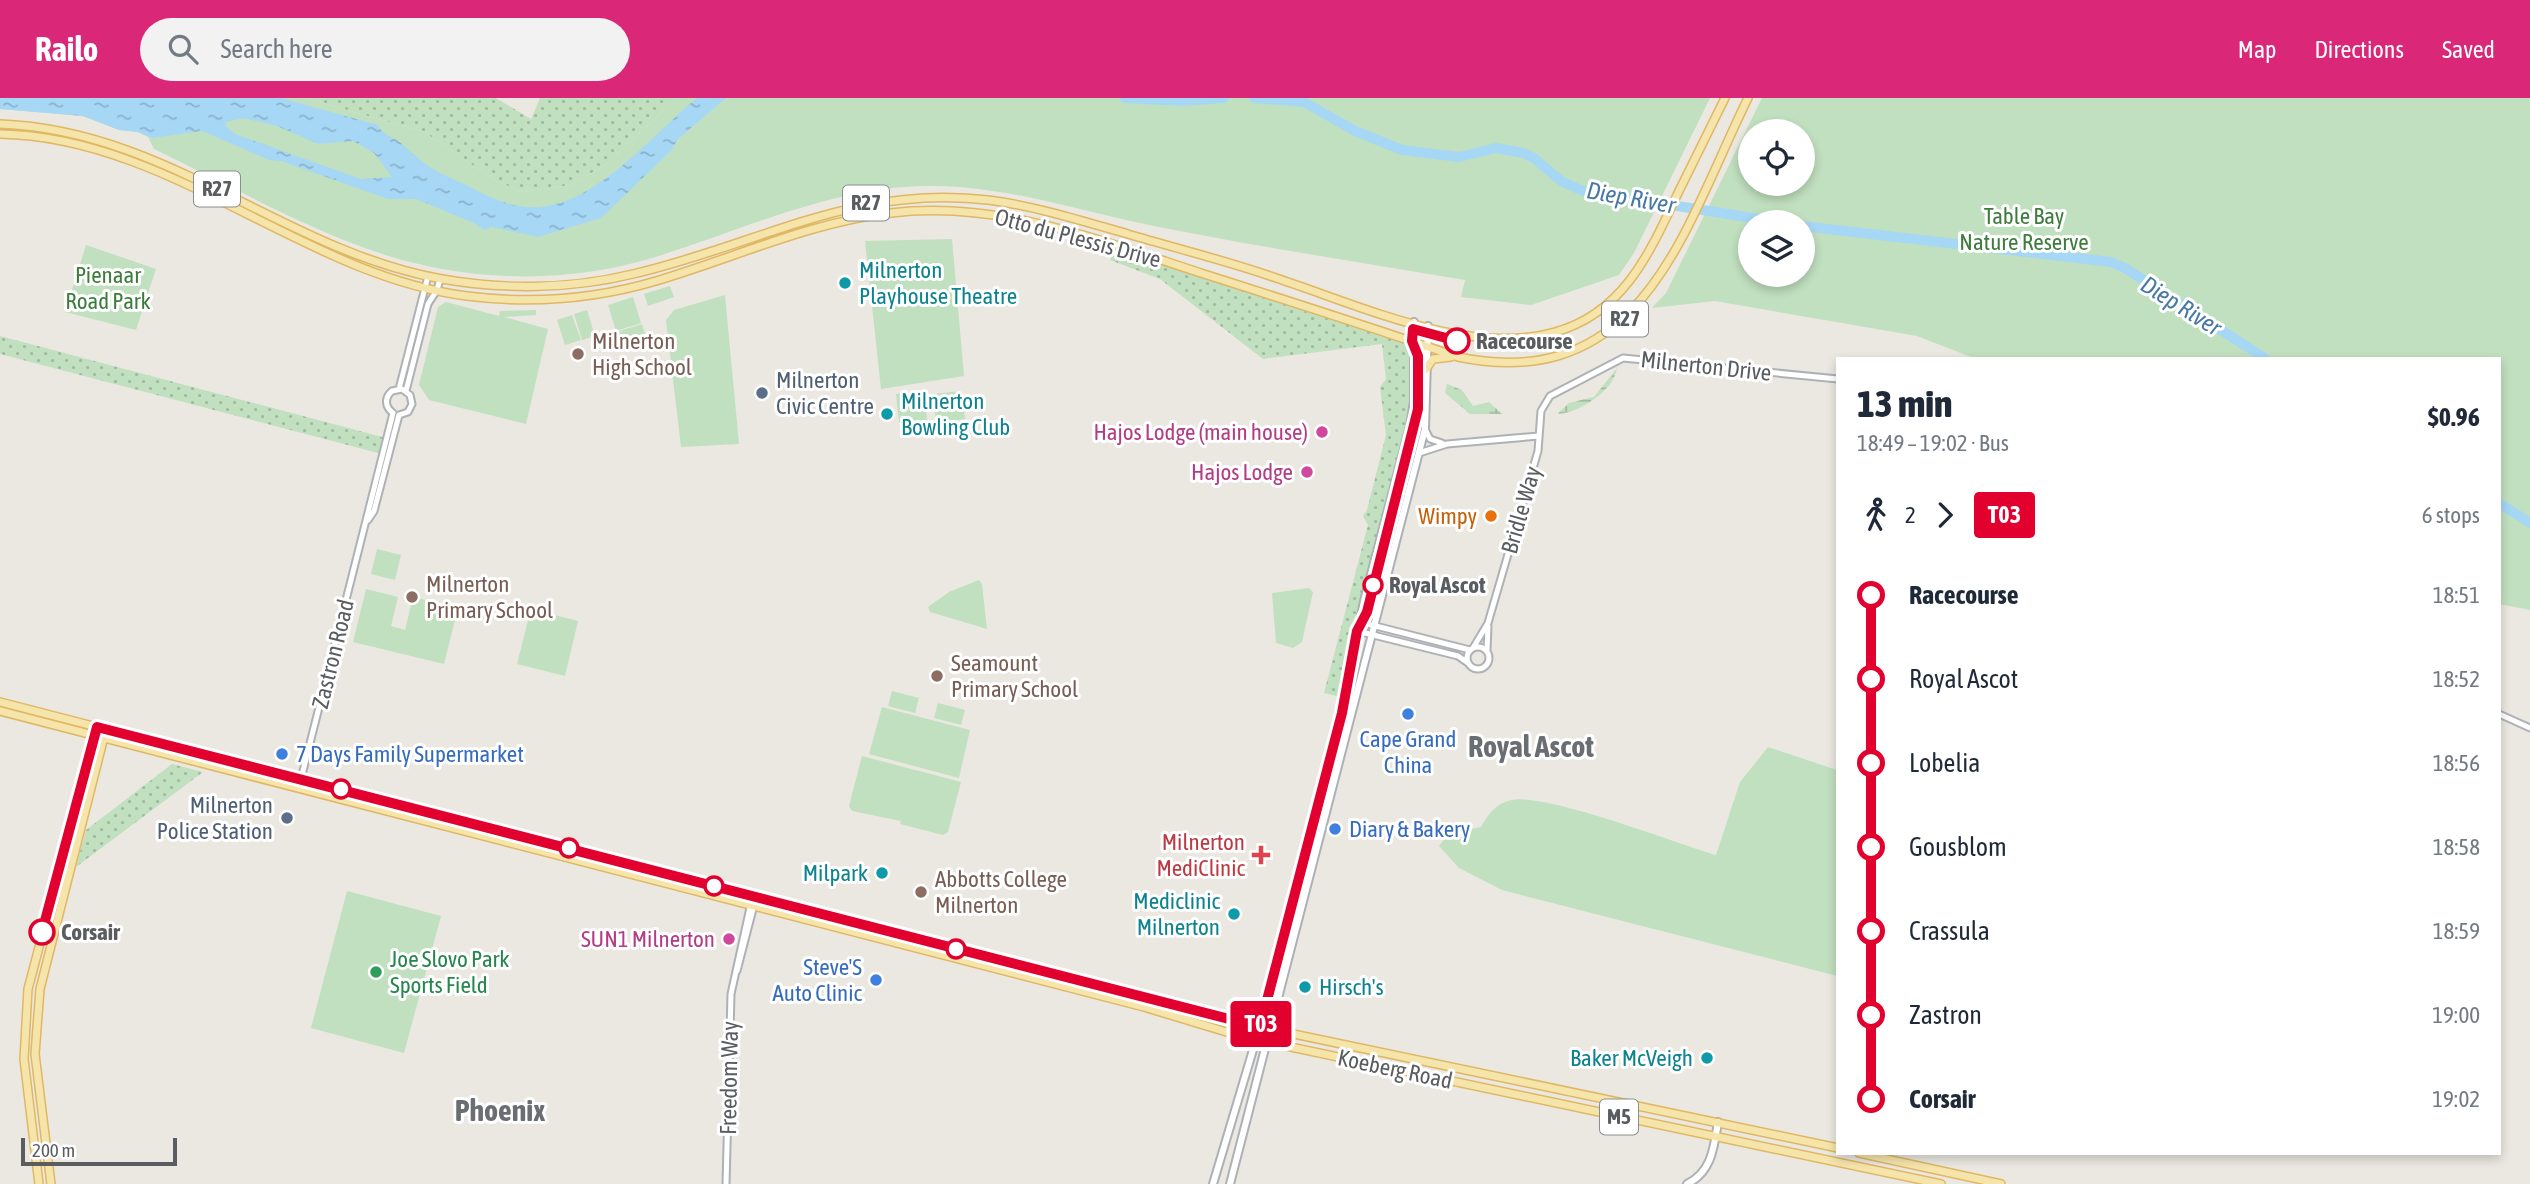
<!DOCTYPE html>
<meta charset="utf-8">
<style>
body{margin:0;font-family:"Asap Condensed",sans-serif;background:#f2f2f3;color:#1f2937;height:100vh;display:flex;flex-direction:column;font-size:26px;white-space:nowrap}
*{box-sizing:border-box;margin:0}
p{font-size:23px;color:#747a83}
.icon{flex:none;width:38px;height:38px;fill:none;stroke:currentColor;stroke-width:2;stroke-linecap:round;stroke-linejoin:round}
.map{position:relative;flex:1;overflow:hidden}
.side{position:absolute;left:1836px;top:259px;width:665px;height:798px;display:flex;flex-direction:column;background:#fff;border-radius:0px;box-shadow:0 4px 10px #0003}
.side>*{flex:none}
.badge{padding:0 14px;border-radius:5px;font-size:24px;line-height:46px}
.controls{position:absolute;left:1738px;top:21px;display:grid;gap:14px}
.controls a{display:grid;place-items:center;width:77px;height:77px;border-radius:50%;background:#fff;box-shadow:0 4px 10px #0003;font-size:35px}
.scale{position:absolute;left:21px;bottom:18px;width:156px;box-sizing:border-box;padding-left:7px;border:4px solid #595d60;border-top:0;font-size:19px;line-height:24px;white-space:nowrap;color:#595d60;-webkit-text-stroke:5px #fff;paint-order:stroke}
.map>.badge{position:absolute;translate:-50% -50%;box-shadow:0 0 0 4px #fff}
.legs{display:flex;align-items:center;gap:10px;height:77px;padding:0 21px;font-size:23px}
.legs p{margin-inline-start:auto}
.headline{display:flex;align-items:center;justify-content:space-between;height:119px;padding:0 21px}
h1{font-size:38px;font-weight:800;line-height:52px}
ul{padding:0 21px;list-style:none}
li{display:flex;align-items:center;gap:24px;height:84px;font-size:26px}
li i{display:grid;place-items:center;width:10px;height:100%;margin:0 9px;background:currentColor}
li i::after{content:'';width:18px;height:18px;margin:-9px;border:5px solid;border-radius:50%;background:#fff}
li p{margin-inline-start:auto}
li:first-child i{background:linear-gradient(#0000 50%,currentColor 0)}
li:last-child i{background:linear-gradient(currentColor 50%,#0000 0)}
header{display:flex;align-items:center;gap:42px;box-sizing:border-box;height:98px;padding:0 35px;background:#db2777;color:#fff}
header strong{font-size:33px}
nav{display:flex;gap:38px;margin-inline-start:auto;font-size:24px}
.search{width:490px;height:63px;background:#f2f2f3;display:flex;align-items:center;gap:18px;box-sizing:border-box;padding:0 24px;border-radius:38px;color:#747a83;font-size:26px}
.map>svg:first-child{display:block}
</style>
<header>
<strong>Railo</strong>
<div class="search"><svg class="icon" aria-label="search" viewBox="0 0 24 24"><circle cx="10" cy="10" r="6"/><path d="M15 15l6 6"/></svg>Search here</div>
<nav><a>Map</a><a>Directions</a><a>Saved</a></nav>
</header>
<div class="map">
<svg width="2530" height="1086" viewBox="0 0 2530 1086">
<defs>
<pattern id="grass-dots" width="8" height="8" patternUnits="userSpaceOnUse" patternTransform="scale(1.75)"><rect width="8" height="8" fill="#c1e0bf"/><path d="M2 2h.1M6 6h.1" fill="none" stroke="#a0b99f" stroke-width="1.8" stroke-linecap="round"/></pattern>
<pattern id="wetland-marsh" width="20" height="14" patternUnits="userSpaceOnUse" patternTransform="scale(1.75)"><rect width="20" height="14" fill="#c1e0bf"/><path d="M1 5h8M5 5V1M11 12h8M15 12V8" fill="none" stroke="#a0b99f"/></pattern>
<pattern id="water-ripples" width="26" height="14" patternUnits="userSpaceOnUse" patternTransform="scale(1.75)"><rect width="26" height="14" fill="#a6d7f5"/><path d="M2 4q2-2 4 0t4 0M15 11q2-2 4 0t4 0" fill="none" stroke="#8ab2ca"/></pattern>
</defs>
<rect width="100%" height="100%" fill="#eae8e1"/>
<path fill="url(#grass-dots)" d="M305 0H496L531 21 540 0H677L604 68 570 87 523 94 496 83 424 34Z
M1115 147 1412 242 1414 303 1364 503 1342 615 1340 599 1324 595 1368 427 1363 418 1367 412 1386 337 1380 289 1386 281 1382 246 1263 261 1160 181 1110 162Z
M0 238 386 340 382 356 0 256Z
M172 666 203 674 76 769 86 732Z"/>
<path fill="url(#wetland-marsh)" d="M1617 270C1614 293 1577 316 1557 316L1569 305 1594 299Z
M1447 286 1462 292 1473 308 1489 304 1502 316H1470L1445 295Z"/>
<path fill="#c1e0bf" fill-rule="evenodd" d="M0 0H305L424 34 496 83 523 94 570 87 604 68 677 0H1710L1634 155 1619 177 1531 207 1461 199 1465 182C1359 164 1253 148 1149 127 1077 112 1008 89 935 88 836 86 744 132 652 160 557 189 449 183 357 147 290 122 219 82 154 51L148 39 138 34 119 32 83 18 0 11Z
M1762 0H2530V512L2499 506V261H1976L1917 238 1715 203 1652 210 1666 195ZM1750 33H1802V86H1750ZM1750 124H1802V177H1750Z
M952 141 964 278 881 291 865 143Z
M86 147 156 171 136 232 65 214Z
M670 188 674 199 648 208 644 196Z
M725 197 739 346 681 349 666 222 674 212Z
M633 199 641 225 616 233 608 207Z
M446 204 499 218 500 213 536 212V217L504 219 548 231 526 326 429 302 419 287 438 209Z
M587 212 595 238 582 242 574 216Z
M572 217 581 242 565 247 557 222Z
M642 226 646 239 620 246 616 234Z
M924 293 927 322 899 325 896 296Z
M961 293 965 321 936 325 933 296Z
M377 451 401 457 395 482 371 476Z
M979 482 982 486 987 531 930 514 928 509 949 494Z
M1309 490 1313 494 1302 544 1293 550 1276 545 1272 495Z
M366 491 398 499 391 528 405 532 413 499 458 510 444 566 353 544Z
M531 511 578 523 565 578 517 566Z
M892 593 919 600 915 615 888 608Z
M938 605 965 612 961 627 934 620Z
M882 609 970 632 959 680 869 656Z
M1768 649 1837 672V878L1502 792 1459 770 1439 748 1448 736 1481 729C1489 715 1496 705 1512 702 1547 695 1675 745 1716 757L1740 684Z
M862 658 961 684 948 734 943 737 900 726 901 723 852 713 849 708Z
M347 793 441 818 404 955 311 930Z"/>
<path fill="url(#water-ripples)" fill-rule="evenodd" d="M0 0H281L378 27C384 39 393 38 402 46 419 62 433 73 455 82 476 91 495 104 519 108 586 121 650 38 697 0H726L677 42 672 52 601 120 538 139 492 129 484 132 474 125 416 101H388L281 63 269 62 202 33 152 40 138 34 119 32 83 18 0 11ZM243 20 277 28 318 46 353 43 374 55 392 79 361 81 235 36 226 28V24Z"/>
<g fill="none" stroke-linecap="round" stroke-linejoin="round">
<path stroke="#a6d7f5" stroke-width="10" d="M1125 0 1183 3 1224 0
M1254 0 1304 4 1355 33 1402 52 1459 59 1496 50 1523 55 1534 60 1561 83 1583 93 1778 124
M1802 128 2111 164 2125 170 2266 261
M2499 405 2530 425"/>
<defs>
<path id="tertiary" d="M399 291 428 178
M406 293 428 206 437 192 440 181
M393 315C385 309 384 300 392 293L402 291 410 297 412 306 408 314 399 317
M1425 331 1430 341 1442 345
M1419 355 1447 346 1539 338
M368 422 374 413 399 317
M1360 524 1470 552
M1357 533 1458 558 1468 565
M1467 560a11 11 0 1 1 22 0a11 11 0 1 1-22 0Z
M1473 550 1488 525 1538 353 1541 313 1550 298 1623 260 1838 281
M1487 552 1488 528
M2499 616 2530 630
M300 685 393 315
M737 873 753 811
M726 1086 731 896 751 805"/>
<path id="secondary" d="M1213 1086 1264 915 1342 615 1364 503 1410 328 1414 303V224
M1230 1086 1425 331 1428 228
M1687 1086C1712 1074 1714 1049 1718 1024"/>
<path id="primary" d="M0 26C168 32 284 153 442 181 505 192 572 191 633 176 759 147 853 86 988 102 1036 108 1082 123 1128 136 1178 151 1228 163 1276 180 1359 207 1469 259 1555 234 1624 215 1650 154 1678 95 1694 63 1709 32 1725 0
M0 36C171 39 302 177 467 198 530 206 595 201 656 183 734 160 810 124 891 115 1000 102 1102 143 1204 176 1289 203 1374 230 1458 259 1643 297 1684 130 1748 0
M1426 271 1433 261 1451 259
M0 604 1246 926 1838 1050
M0 613 1144 909 1243 939 1941 1086
M1859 1055 2001 1086
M39 1086 24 961 28 891 96 633
M51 1086 35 956 40 891 105 635"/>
</defs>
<use href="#tertiary" stroke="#aeb1b5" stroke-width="9"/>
<use href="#secondary" stroke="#adb1b5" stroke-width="10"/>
<use href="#primary" stroke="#e0b764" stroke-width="10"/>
<use href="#tertiary" stroke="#fff" stroke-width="5"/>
<use href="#secondary" stroke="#fff" stroke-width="6"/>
<use href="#primary" stroke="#f5e5ab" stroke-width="7"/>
</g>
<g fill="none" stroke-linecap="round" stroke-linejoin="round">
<defs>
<path id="line-1" d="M42 834 97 629 1260 929 1342 615 1357 533 1367 514 1418 311V258L1412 243 1413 231 1457 243"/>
</defs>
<use href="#line-1" stroke="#fff" stroke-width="16"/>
<use href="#line-1" stroke="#e2002f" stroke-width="10"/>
</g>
<g fill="#0f9aa8" stroke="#fff" stroke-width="2.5">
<circle cx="845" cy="185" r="7"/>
<circle cx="887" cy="316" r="7"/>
<circle cx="882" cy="775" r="7"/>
<circle cx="1234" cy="816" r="7"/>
<circle cx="1305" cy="889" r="7"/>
<circle cx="1707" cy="960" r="7"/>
</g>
<g fill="#fff" stroke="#e2002f" stroke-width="3.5">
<circle cx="1457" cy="243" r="12"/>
<circle cx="1373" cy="487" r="9"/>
<circle cx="341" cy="691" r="9"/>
<circle cx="569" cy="750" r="9"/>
<circle cx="714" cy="788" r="9"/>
<circle cx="42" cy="834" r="12"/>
<circle cx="956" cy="851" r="9"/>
</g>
<g fill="#8d6e63" stroke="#fff" stroke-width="2.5">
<circle cx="578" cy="256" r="7"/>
<circle cx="412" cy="499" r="7"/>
<circle cx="937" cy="578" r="7"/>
<circle cx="921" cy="794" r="7"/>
</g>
<g fill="#5c6f8a" stroke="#fff" stroke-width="2.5">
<circle cx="762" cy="295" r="7"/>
<circle cx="287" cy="720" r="7"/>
</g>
<g fill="#d1479c" stroke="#fff" stroke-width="2.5">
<circle cx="1322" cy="334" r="7"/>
<circle cx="1307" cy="374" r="7"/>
<circle cx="729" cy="841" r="7"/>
</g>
<circle fill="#e8710a" stroke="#fff" stroke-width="2.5" cx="1491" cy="418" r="7"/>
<g fill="#3f7fe0" stroke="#fff" stroke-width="2.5">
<circle cx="1408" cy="616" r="7"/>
<circle cx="282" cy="656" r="7"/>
<circle cx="1335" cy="731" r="7"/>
<circle cx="876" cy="882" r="7"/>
</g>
<path fill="#e0444e" stroke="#fff" stroke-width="2.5" d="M1257.5 746.5h7v7h7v7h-7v7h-7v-7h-7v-7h7z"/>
<circle fill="#2e9e5b" stroke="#fff" stroke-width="2.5" cx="376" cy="874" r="7"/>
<g text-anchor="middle" stroke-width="6" stroke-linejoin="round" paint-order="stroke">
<g fill="#fff" stroke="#8b8e90" stroke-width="2">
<rect x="194" y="73.5" width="46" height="35" rx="5"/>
<rect x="843" y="87.5" width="46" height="35" rx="5"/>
<rect x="1602" y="203.5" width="46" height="35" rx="5"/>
<rect x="1600" y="1001.5" width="38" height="35" rx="5"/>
</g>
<g font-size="21" font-weight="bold" fill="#595d60">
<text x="217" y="98">R27</text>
<text x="866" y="112">R27</text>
<text x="1625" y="228">R27</text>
<text x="1619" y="1026">M5</text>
</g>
<g font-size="23" fill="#3d7c3c" stroke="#fff">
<text x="2024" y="126">Table Bay<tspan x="2024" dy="26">Nature Reserve</tspan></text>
<text x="108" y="185">Pienaar<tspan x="108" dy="26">Road Park</tspan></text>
</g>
<g font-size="23" fill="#595d60" stroke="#fff">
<text transform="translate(1078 140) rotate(15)" y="8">Otto du Plessis Drive</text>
<text transform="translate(1706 268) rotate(6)" y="8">Milnerton Drive</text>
<text transform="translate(1521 412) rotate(-74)" y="8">Bridle Way</text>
<text transform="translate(333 556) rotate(-76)" y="8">Zastron Road</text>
<text transform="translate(1395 971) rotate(12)" y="8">Koeberg Road</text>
<text transform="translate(729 980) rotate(-89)" y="8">Freedom Way</text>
</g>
<g font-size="23" fill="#0d838f" stroke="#fff" text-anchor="start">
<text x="859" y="180">Milnerton<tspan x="859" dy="26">Playhouse Theatre</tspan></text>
<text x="901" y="311">Milnerton<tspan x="901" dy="26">Bowling Club</tspan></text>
<text x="868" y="783" text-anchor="end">Milpark</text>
<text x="1220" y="811" text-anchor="end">Mediclinic<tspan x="1220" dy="26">Milnerton</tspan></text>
<text x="1319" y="897">Hirsch's</text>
<text x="1693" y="968" text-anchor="end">Baker McVeigh</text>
</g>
<g font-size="23" fill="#785e54" stroke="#fff" text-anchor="start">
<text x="592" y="251">Milnerton<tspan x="592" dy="26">High School</tspan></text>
<text x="426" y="494">Milnerton<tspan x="426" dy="26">Primary School</tspan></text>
<text x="951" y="573">Seamount<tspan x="951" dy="26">Primary School</tspan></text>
<text x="935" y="789">Abbotts College<tspan x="935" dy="26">Milnerton</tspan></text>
</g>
<g font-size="23" font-weight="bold" fill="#595d60" stroke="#fff" text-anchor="start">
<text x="1476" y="251">Racecourse</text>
<text x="1389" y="495">Royal Ascot</text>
<text x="61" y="842">Corsair</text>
</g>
<g font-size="23" fill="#4e5e75" stroke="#fff" text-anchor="start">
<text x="776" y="290">Milnerton<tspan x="776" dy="26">Civic Centre</tspan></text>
<text x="273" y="715" text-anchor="end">Milnerton<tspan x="273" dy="26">Police Station</tspan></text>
</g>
<g font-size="23" fill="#b23c85" stroke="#fff" text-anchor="end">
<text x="1308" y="342">Hajos Lodge (main house)</text>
<text x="1293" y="382">Hajos Lodge</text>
<text x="715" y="849">SUN1 Milnerton</text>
</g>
<g font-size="23" fill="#c56008" stroke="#fff" text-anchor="end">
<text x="1477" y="426">Wimpy</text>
</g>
<g font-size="23" fill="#366cbe" stroke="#fff" text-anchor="start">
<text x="1408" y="649" text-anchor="middle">Cape Grand<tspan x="1408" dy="26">China</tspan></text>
<text x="296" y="664">7 Days Family Supermarket</text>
<text x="1349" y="739">Diary &amp; Bakery</text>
<text x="862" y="877" text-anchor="end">Steve'S<tspan x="862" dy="26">Auto Clinic</tspan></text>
</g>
<g font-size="23" fill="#be3a42" stroke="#fff" text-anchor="end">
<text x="1245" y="752">Milnerton<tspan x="1245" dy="26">MediClinic</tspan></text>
</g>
<g font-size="23" fill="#27864d" stroke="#fff" text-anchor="start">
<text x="390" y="869">Joe Slovo Park<tspan x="390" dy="26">Sports Field</tspan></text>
</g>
<g font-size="24" font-style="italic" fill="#4779a4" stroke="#fff">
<text transform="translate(1631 100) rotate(10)" y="8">Diep River</text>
<text transform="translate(2181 208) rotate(32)" y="8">Diep River</text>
</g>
<g font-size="30" font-weight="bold" fill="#6a6e72" stroke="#fff">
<text x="1531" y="659">Royal Ascot</text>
<text x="500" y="1023">Phoenix</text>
</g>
</g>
</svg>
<div class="controls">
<a><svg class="icon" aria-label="locate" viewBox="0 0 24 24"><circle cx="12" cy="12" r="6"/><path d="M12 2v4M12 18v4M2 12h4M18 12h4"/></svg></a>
<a><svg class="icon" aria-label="layers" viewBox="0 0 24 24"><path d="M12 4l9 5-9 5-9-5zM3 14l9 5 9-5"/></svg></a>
</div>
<div class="scale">200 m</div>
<b class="badge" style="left:1261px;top:926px;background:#e2002f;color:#fff">T03</b>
<section class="side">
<div class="headline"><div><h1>13 min</h1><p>18:49 – 19:02 · Bus</p></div><b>$0.96</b></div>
<div class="legs"><svg class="icon" aria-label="walk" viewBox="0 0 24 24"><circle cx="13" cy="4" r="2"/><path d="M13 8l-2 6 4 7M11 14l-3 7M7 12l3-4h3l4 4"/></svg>2<svg class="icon" aria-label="forward" viewBox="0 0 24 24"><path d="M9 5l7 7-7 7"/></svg><b class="badge" style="background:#e2002f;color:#fff">T03</b><p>6 stops</p></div>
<ul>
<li><i style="color:#e2002f"></i><b>Racecourse</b><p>18:51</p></li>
<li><i style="color:#e2002f"></i><span>Royal Ascot</span><p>18:52</p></li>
<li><i style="color:#e2002f"></i><span>Lobelia</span><p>18:56</p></li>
<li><i style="color:#e2002f"></i><span>Gousblom</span><p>18:58</p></li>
<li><i style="color:#e2002f"></i><span>Crassula</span><p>18:59</p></li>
<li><i style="color:#e2002f"></i><span>Zastron</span><p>19:00</p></li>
<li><i style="color:#e2002f"></i><b>Corsair</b><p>19:02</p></li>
</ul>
</section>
</div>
